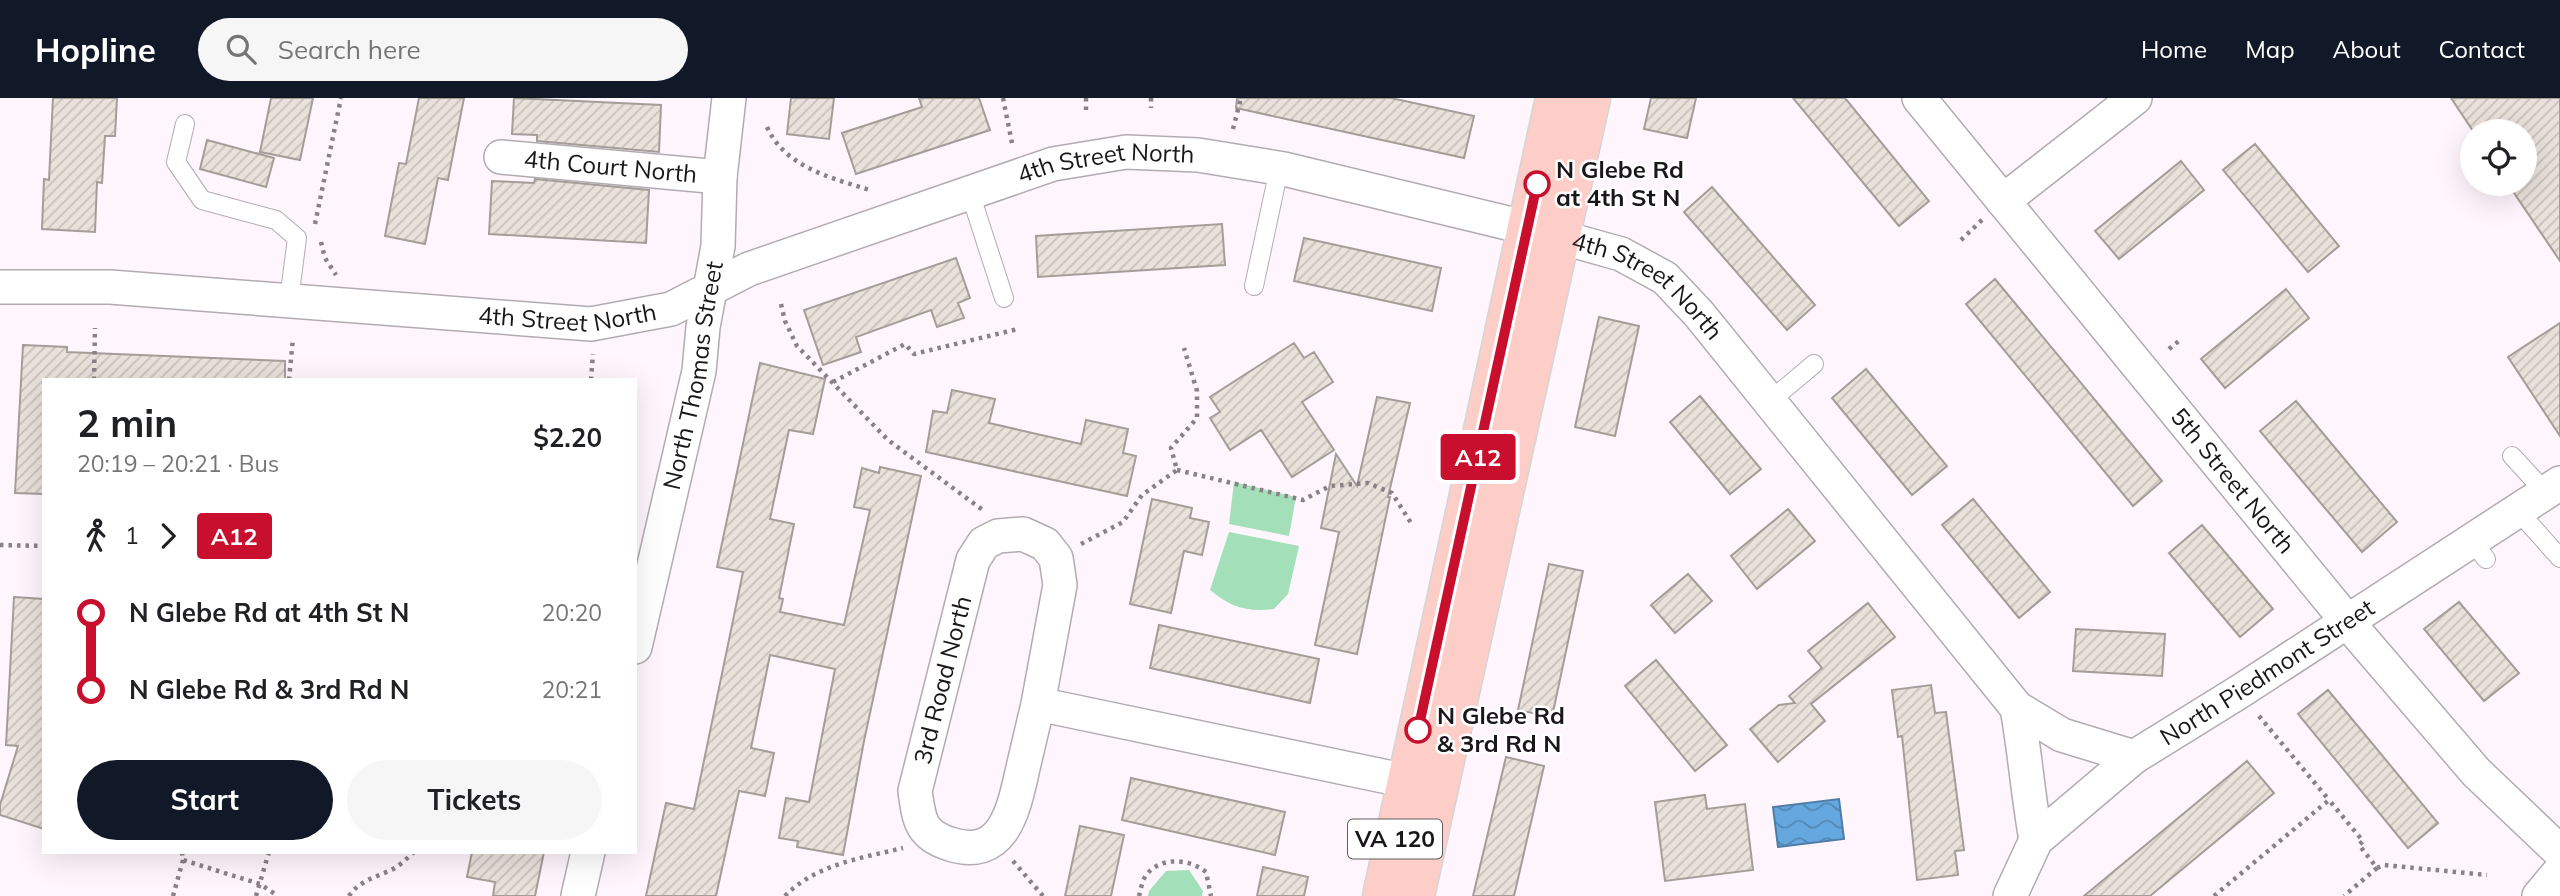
<!DOCTYPE html>
<meta charset="utf-8">
<style>
body{margin:0;font-family:Mulish,sans-serif;background:#f6f6f6;color:#202124;height:100vh;display:flex;flex-direction:column;font-size:26px;white-space:nowrap}
*{box-sizing:border-box;margin:0}
p{font-size:23px;color:#757577}
.icon{flex:none;width:38px;height:38px;fill:none;stroke:currentColor;stroke-width:2;stroke-linecap:round;stroke-linejoin:round}
.map{position:relative;flex:1;overflow:hidden}
.panel{position:absolute;left:42px;top:280px;width:595px;height:476px;display:flex;flex-direction:column;background:#fff;border-radius:0px;box-shadow:0 7px 28px #0002}
.panel>*{flex:none}
.badge{padding:0 14px;border-radius:5px;font-size:24px;line-height:46px}
.buttons{position:absolute;left:2460px;top:21px;display:grid;gap:14px}
.buttons a{display:grid;place-items:center;width:77px;height:77px;border-radius:50%;background:#fff;box-shadow:0 7px 28px #0002;font-size:35px}
.map>.badge{position:absolute;translate:-50% -50%;box-shadow:0 0 0 4px #fff}
.legs{display:flex;align-items:center;gap:10px;height:77px;padding:0 35px;font-size:23px}
.legs p{margin-inline-start:auto}
.headline{display:flex;align-items:center;justify-content:space-between;height:119px;padding:0 35px}
h1{font-size:38px;font-weight:700;line-height:52px}
.primary-button{display:flex;gap:14px;margin-top:auto;padding:14px 35px}
.primary-button a{flex:1;height:80px;border-radius:42px;background:#111827;color:#fff;font-size:28px;font-weight:700;line-height:80px;text-align:center}
.primary-button a+a{background:#f6f6f6;color:#202124}
ul{padding:0 35px;list-style:none}
li{display:flex;align-items:center;gap:24px;height:77px;font-size:26px}
li i{display:grid;place-items:center;width:10px;height:100%;margin:0 9px;background:currentColor}
li i::after{content:'';width:18px;height:18px;margin:-9px;border:5px solid;border-radius:50%;background:#fff}
li p{margin-inline-start:auto}
li:first-child i{background:linear-gradient(#0000 50%,currentColor 0)}
li:last-child i{background:linear-gradient(currentColor 50%,#0000 0)}
header{display:flex;align-items:center;gap:42px;box-sizing:border-box;height:98px;padding:0 35px;background:#111827;color:#fff}
header strong{font-size:33px}
nav{display:flex;gap:38px;margin-inline-start:auto;font-size:24px}
.search{width:490px;height:63px;background:#f6f6f6;display:flex;align-items:center;gap:18px;box-sizing:border-box;padding:0 24px;border-radius:38px;color:#757577;font-size:26px}
.map>svg:first-child{display:block}
</style>
<header>
<strong>Hopline</strong>
<div class="search"><svg class="icon" aria-label="search" viewBox="0 0 24 24"><circle cx="10" cy="10" r="6"/><path d="M15 15l6 6"/></svg>Search here</div>
<nav><a>Home</a><a>Map</a><a>About</a><a>Contact</a></nav>
</header>
<div class="map">
<svg width="2560" height="798" viewBox="0 0 2560 798">
<defs>
<pattern id="water-waves" width="16" height="10" patternUnits="userSpaceOnUse" patternTransform="scale(1.75)"><rect width="16" height="10" fill="#65a8e0"/><path d="M0 5q4-4 8 0t8 0" fill="none" stroke="#5288b5"/></pattern>
<pattern id="building-hatch" width="6" height="6" patternUnits="userSpaceOnUse" patternTransform="scale(1.75)"><rect width="6" height="6" fill="#eae1db"/><path d="M-1 1l2-2M0 6l6-6M5 7l2-2" fill="none" stroke="#c8c0bb"/></pattern>
</defs>
<rect width="100%" height="100%" fill="#fef5fd"/>
<path fill="#a3dfb9" d="M1234 384 1296 399 1289 438 1229 426Z
M1229 434 1299 448 1288 496 1274 511C1247 514 1232 510 1210 492Z
M1189 772 1203 793 1202 798H1148L1149 793 1166 773Z"/>
<path fill="url(#water-waves)" stroke="#4e7ca5" stroke-width="2" d="M1839 701 1844 741 1778 749 1773 709Z"/>
<path fill="url(#building-hatch)" stroke="#a59d97" stroke-width="2" d="M53 0H117L115 38H105L102 85 97 84 95 134 42 131 44 81 49 82Z
M271 0H313L300 62 260 54Z
M419 0H464L448 82 438 80 425 146 385 138 399 65 406 66Z
M514 0 661 7 659 54 537 43V37L512 36Z
M791 0H834L829 41 787 36Z
M919 0H979L990 32 856 76 842 35 922 9Z
M1237 0H1391L1474 18 1464 60 1236 10Z
M1651 0H1696L1687 40 1644 31Z
M1793 0H1845L1929 103 1899 128Z
M2451 0H2560V163L2508 86H2525V33H2473Z
M207 42 274 60 266 89 200 71Z
M2255 46 2339 148 2308 174 2223 72Z
M2181 63 2204 92 2119 161 2095 133Z
M535 81 649 92 646 145 489 136 492 83 534 85Z
M1712 89 1815 207 1787 232 1684 114Z
M1222 126 1225 167 1038 179 1036 138Z
M1304 140 1441 170 1432 213 1294 183Z
M956 160 970 200 958 205 964 220 937 229 931 212 856 239 861 254 823 267 804 212Z
M1995 181 2162 383 2133 408 1966 206Z
M2286 191 2309 220 2225 290 2201 261Z
M1599 219 1639 228 1615 338 1575 329Z
M2560 225V338L2508 259Z
M1294 245 1304 260 1314 254 1333 284 1302 304 1334 352 1292 379 1261 332 1230 352 1210 320 1220 314 1210 299Z
M23 247 67 249V254L285 263V282H44V396L15 395Z
M760 265 825 281 813 336 789 332 770 421 794 426 779 500 783 501 780 514 844 527 870 412 854 409 862 370 879 375 880 369 921 378 864 643 843 757 797 749 798 743 779 740 786 700 809 704 835 571 770 557 751 650 774 655 765 698 739 693 716 798H646L666 705 694 711 743 474 717 469Z
M1866 271 1947 368 1912 397 1832 300Z
M952 292 995 301 989 325 1081 346 1086 322 1128 331 1123 355 1136 358 1127 398 926 354 933 313 947 315Z
M1700 298 1761 371 1730 396 1670 324Z
M1377 299 1410 305 1388 399H1390L1357 556 1315 547 1339 434 1321 430 1336 356 1357 388Z
M2296 303 2397 424 2362 454 2260 333Z
M1152 401 1192 410 1190 420 1209 424 1202 457 1184 453 1171 515 1130 506Z
M1973 401 2050 494 2019 520 1942 427Z
M1788 411 1815 443 1757 491 1731 458Z
M2202 427 2273 511 2240 539 2169 455Z
M1549 466 1583 473 1552 619 1518 612Z
M1688 476 1712 503 1675 535 1651 507Z
M14 499 44 501V731L0 717V707L18 648 6 647Z
M2459 504 2519 575 2484 603 2424 531Z
M1868 505 1895 539 1811 606 1825 623 1778 664 1750 631 1779 607 1795 605 1789 598 1822 570 1808 553Z
M1159 527 1319 561 1310 605 1150 570Z
M2076 531 2165 536 2162 578 2073 573Z
M1656 562 1727 647 1695 673 1625 588Z
M1931 587 1935 615 1946 614 1964 752 1955 753 1958 777 1917 782 1902 638 1898 639 1892 592Z
M2328 592 2438 725 2408 750 2298 616Z
M1506 659 1544 668 1514 798H1473Z
M2247 663 2274 695 2150 798H2084Z
M1131 680 1285 714 1275 757 1122 722Z
M1705 697 1707 711 1745 706 1753 772 1665 783 1655 704Z
M1080 728 1124 737 1111 798H1065Z
M472 754H544L535 798H493L495 784 467 779Z
M1263 769 1308 779 1304 798H1257Z"/>
<g fill="none" stroke-linecap="round" stroke-linejoin="round">
<defs>
<path id="lane" d="M185 26 176 64 202 102 276 122 297 140 289 202
M970 95 1004 200
M1254 188 1279 71
M1770 303 1814 266
M2512 358 2546 395
M2518 413 2560 460
M2473 444 2486 461"/>
<g id="street">
<path id="s1" d="M1919 0 2361 540 2476 674 2560 754"/>
<path id="s2" d="M501 59 720 79"/>
<path d="M2003 103 2135 0"/>
<path id="s3" d="M0 189H110L591 226 671 211 749 171 1053 66 1126 54 1198 57 1284 71 1528 130 1621 156 1665 180 1699 216 2017 610 2062 637 2134 659"/>
<path id="s4" d="M635 549 699 273 703 229 718 148 720 79 729 0"/>
<path d="M1038 606 1060 487 1056 460 1045 446 1023 436 998 438 984 445 973 462 915 693C919 721 920 737 950 746 1005 764 1014 709 1023 670 1028 649 1033 627 1038 606L1407 683"/>
<path d="M2017 610C2025 654 2028 698 2036 742"/>
<path d="M578 798 588 754"/>
<path id="s5" d="M2010 798 2036 742 2134 659 2239 594 2560 385"/>
<path d="M2539 798 2560 773"/>
</g>
<path id="primary" d="M1382 798 1555 0
M1415 798 1591 0"/>
</defs>
<use href="#lane" stroke="#b3abb2" stroke-width="20"/>
<use href="#street" stroke="#b3abb2" stroke-width="36"/>
<use href="#primary" stroke="#d6d5d6" stroke-width="41"/>
<path stroke="#888287" stroke-width="4.5" stroke-dasharray="3.5 5" stroke-linecap="butt" d="M1003 0 1012 45
M1086 0V14
M1151 0V10
M767 29C785 69 831 80 870 92
M1233 31 1241 0
M315 126 341 0
M1961 142 1983 121
M321 144 325 160 336 177
M781 206 785 223 797 248 888 342 984 413
M2169 251 2180 242
M94 282 95 230
M289 282 293 240
M591 282 593 256
M833 284 905 246 914 256 1018 231
M1177 372 1303 402 1330 388 1368 385 1392 395 1411 425
M1081 446 1123 424 1142 397 1177 372 1171 350 1197 320V293L1184 250
M0 447 44 448
M2259 618 2329 702
M182 754 183 762 260 786 278 798
M1013 763 1043 798
M2377 770 2384 767 2487 777
M173 798 183 762
M256 798 269 754
M349 798C359 783 376 779 391 772 400 768 407 760 414 754
M785 798C816 766 862 760 903 750
M1139 798C1141 791 1142 782 1147 776 1162 758 1190 761 1206 774L1211 798
M2214 798 2329 702 2363 743 2359 747 2377 770 2344 798"/>
<use href="#lane" stroke="#fff" stroke-width="18"/>
<use href="#street" stroke="#fff" stroke-width="33"/>
<use href="#primary" stroke="#fccec7" stroke-width="38"/>
</g>
<g fill="none" stroke-linecap="round" stroke-linejoin="round">
<defs>
<path id="line-1" d="M1418 632 1537 86"/>
</defs>
<use href="#line-1" stroke="#fff" stroke-width="16"/>
<use href="#line-1" stroke="#c8102e" stroke-width="10"/>
</g>
<g fill="#fff" stroke="#c8102e" stroke-width="3.5">
<circle cx="1537" cy="86" r="12"/>
<circle cx="1418" cy="632" r="12"/>
</g>
<g text-anchor="middle" stroke-width="5" stroke-linejoin="round" paint-order="stroke">
<rect fill="#fff" stroke="#5f5d5f" stroke-width="2" x="1348" y="721.5" width="94" height="39" rx="5"/>
<g font-size="23" font-weight="bold" fill="#1a171a">
<text x="1395" y="749">VA 120</text>
</g>
<g font-size="24" fill="#1a171a" stroke="#fff">
<text dy="8" stroke="none"><textPath href="#s2" startOffset="110">4th Court North</textPath></text>
<text dy="8" stroke="none"><textPath href="#s3" startOffset="1136">4th Street North</textPath></text>
<text dy="8" stroke="none"><textPath href="#s3" startOffset="1703">4th Street North</textPath></text>
<text dy="8" stroke="none"><textPath href="#s3" startOffset="569">4th Street North</textPath></text>
<text dy="8" stroke="none"><textPath href="#s4" startOffset="278">North Thomas Street</textPath></text>
<text dy="8" stroke="none"><textPath href="#s1" startOffset="495">5th Street North</textPath></text>
<text dy="8" stroke="none"><textPath href="#s5" startOffset="348">North Piedmont Street</textPath></text>
<text transform="translate(943 582) rotate(-76)" y="8">3rd Road North</text>
</g>
<g font-size="24" font-weight="bold" fill="#1a171a" stroke="#fff" text-anchor="start">
<text x="1556" y="80">N Glebe Rd<tspan x="1556" dy="28">at 4th St N</tspan></text>
<text x="1437" y="626">N Glebe Rd<tspan x="1437" dy="28">&amp; 3rd Rd N</tspan></text>
</g>
</g>
</svg>
<div class="buttons">
<a><svg class="icon" aria-label="locate" viewBox="0 0 24 24"><circle cx="12" cy="12" r="6"/><path d="M12 2v4M12 18v4M2 12h4M18 12h4"/></svg></a>
</div>
<b class="badge" style="left:1478px;top:359px;background:#c8102e;color:#fff">A12</b>
<section class="panel">
<div class="headline"><div><h1>2 min</h1><p>20:19 – 20:21 · Bus</p></div><b>$2.20</b></div>
<div class="legs"><svg class="icon" aria-label="walk" viewBox="0 0 24 24"><circle cx="13" cy="4" r="2"/><path d="M13 8l-2 6 4 7M11 14l-3 7M7 12l3-4h3l4 4"/></svg>1<svg class="icon" aria-label="forward" viewBox="0 0 24 24"><path d="M9 5l7 7-7 7"/></svg><b class="badge" style="background:#c8102e;color:#fff">A12</b></div>
<ul>
<li><i style="color:#c8102e"></i><b>N Glebe Rd at 4th St N</b><p>20:20</p></li>
<li><i style="color:#c8102e"></i><b>N Glebe Rd &amp; 3rd Rd N</b><p>20:21</p></li>
</ul>
<div class="primary-button"><a>Start</a><a>Tickets</a></div>
</section>
</div>
